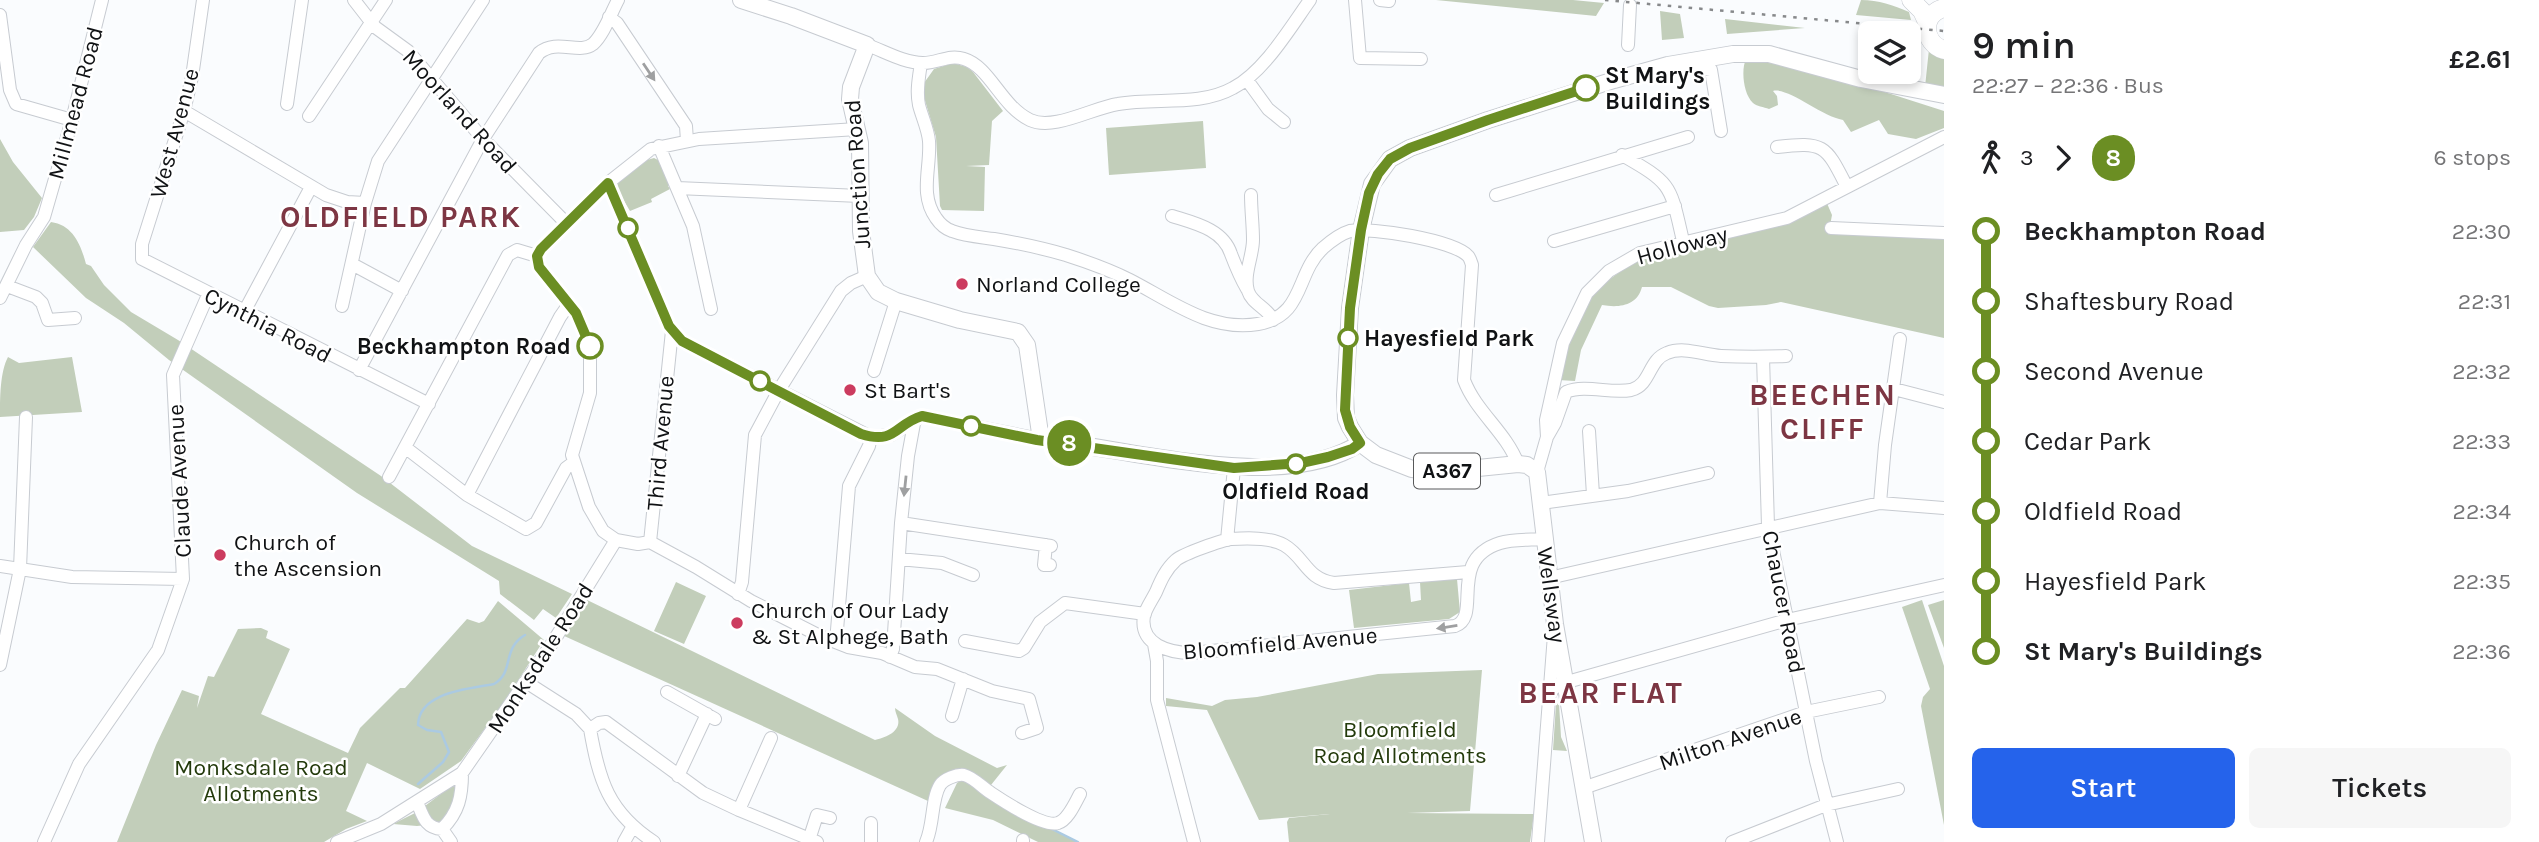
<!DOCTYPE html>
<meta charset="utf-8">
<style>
body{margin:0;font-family:Karla,sans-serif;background:#f6f6f6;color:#202124;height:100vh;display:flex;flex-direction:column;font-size:26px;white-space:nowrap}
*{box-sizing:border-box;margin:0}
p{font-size:23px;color:#757577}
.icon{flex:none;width:38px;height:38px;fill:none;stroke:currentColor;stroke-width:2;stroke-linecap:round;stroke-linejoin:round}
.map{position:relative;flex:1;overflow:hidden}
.drawer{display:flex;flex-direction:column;background:#fff;width:595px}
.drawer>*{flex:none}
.badge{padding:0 14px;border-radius:23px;font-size:24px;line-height:46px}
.fabs{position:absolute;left:1858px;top:21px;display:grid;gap:14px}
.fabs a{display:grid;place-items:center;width:63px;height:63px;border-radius:10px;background:#fff;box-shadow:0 4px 10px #0003;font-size:35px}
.map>.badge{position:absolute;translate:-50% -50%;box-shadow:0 0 0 4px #fff}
.legs{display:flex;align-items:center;gap:10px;height:77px;padding:0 28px;font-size:23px}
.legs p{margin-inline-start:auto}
.summary{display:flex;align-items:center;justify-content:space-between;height:119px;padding:0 28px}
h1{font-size:38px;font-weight:600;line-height:52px}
.primary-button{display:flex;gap:14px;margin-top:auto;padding:14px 28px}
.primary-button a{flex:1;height:80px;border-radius:10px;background:#2563eb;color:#fff;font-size:28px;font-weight:600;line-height:80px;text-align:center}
.primary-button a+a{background:#f6f6f6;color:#202124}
ul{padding:0 28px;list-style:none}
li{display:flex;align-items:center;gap:24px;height:70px;font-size:26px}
li i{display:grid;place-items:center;width:10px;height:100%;margin:0 9px;background:currentColor}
li i::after{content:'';width:18px;height:18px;margin:-9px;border:5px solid;border-radius:50%;background:#fff}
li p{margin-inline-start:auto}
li:first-child i{background:linear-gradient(#0000 50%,currentColor 0)}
li:last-child i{background:linear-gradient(currentColor 50%,#0000 0)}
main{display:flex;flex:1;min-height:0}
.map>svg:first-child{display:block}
</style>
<main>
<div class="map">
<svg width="1944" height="842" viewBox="0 0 1944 842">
<rect width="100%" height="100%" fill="#fafcfe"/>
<path fill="#c2ceba" d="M1436 0H1573L1604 3 1596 16Z
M1861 0C1879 0 1893 5 1909 12L1911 20 1856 15Z
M1660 11 1680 14 1684 38 1662 40Z
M1725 19 1805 28 1727 34Z
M1929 49 1944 56V91L1925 87Z
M1759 58 1866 86 1944 111V128L1916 139 1888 134 1879 120 1851 132 1843 120C1821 116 1788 87 1773 91L1777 96 1778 105 1769 109C1764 107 1756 106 1753 103 1743 94 1741 69 1746 59Z
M953 63 967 67 973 72 1003 111 992 121 989 165 966 166 985 167 984 211 942 210 940 206 936 137 923 94 924 83 934 69Z
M1203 121 1206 168 1109 175 1106 128Z
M0 139 13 162 42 198 34 217 24 230 0 232Z
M654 158 660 161 670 184 668 186 670 189 651 199 652 202 630 211 617 189 618 182 647 160Z
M1826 201 1832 215 1829 231 1944 235V338L1781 302 1766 305 1718 308 1709 306 1671 287H1642C1637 306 1619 308 1602 305L1581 350 1575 381 1558 380 1565 345 1596 289 1628 266 1646 257 1787 224Z
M51 222C73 225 81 245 86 264L91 266 104 285 131 312 178 340 381 476 472 546 572 594 556 618 543 609 534 620 500 594 499 581 357 493 169 360 124 323 86 298 33 247Z
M8 357 19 363 72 357 82 412 0 417C0 398 0 372 8 357Z
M1457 579 1460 612 1449 619 1354 628 1349 590 1409 583 1411 602 1421 600 1420 582Z
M676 582 706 596 684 644 654 631Z
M583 598 875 740C885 738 901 732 898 719 897 715 895 712 895 708L935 736 997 768 1007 765 991 785 964 769 934 784 928 801 562 635Z
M1922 600 1944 666V825L1921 706 1923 697 1930 689 1902 607Z
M1944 600V648L1928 605Z
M498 601 544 640 505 701 461 761 420 789 367 763 346 811 367 821 346 829 324 842H117L156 745 182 690 199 696 197 708 208 676 214 677 238 629 261 628 268 631 266 638 290 649 261 714 348 753 360 728 400 688H405L467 619 479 623 484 621Z
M1482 670 1470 811 1407 813 1534 814 1530 842H1289L1287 822 1289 818 1330 814 1259 820 1207 710 1166 706V698L1212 706 1225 700 1257 697 1378 674Z
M1559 703 1561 737 1567 751 1553 750 1556 704Z
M966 777 1016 813 1078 842H1038L993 820 945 808 957 783Z
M454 784 459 792 444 823 417 826 393 824 417 812Z"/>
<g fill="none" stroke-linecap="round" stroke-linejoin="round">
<path stroke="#abcae2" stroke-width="2.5" d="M418 784 443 762 449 752 441 732 427 730 418 725C419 691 471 689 494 684 515 672 501 649 525 635
M1052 829 1078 842"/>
<defs>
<path id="minor" d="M203 0 192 77 184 111 142 244V259L429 404
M354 0 375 27 408 51 483 139 567 224
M1355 0 1360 58 1421 59
M1380 0 1389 1
M0 15 10 90 16 104 72 120
M609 17 617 23 686 126 687 141
M867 45C884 51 904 63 923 63 938 63 949 54 964 59 990 67 1001 106 1030 120 1054 131 1092 108 1118 104 1155 97 1199 107 1233 88 1264 72 1290 28 1310 0
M1628 45 1630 5
M1688 61 1690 66 1711 70 1721 131
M921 63C919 77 916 91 919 105 922 117 928 129 929 141 931 168 919 194 936 218 940 224 946 229 952 231 965 236 980 237 994 239 1018 243 1042 248 1066 255 1088 262 1110 270 1130 280 1171 301 1210 332 1258 324 1305 316 1295 274 1323 248 1331 241 1340 234 1350 231 1371 227 1453 240 1468 256 1470 258 1471 262 1472 265L1464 380C1476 412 1506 432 1518 464
M1247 80 1268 109 1284 122
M287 104 302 0
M184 111 326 195 347 202 365 203
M309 116 386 0
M659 146 693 226 711 309
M1777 147C1825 141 1826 146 1847 187
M1622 155C1673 184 1670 185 1683 241
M608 183 669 326 682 341 871 437 891 435 922 416 1045 440
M677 188 860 196
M1251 195C1251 210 1253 225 1253 240 1253 256 1243 275 1248 291 1252 304 1268 308 1273 320
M1496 195 1688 137
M1172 216C1194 223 1223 229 1231 254 1236 267 1240 277 1247 289
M1831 228 1944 233
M1554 241 1675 206
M537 256 541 249 608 183 651 149 699 139 857 129
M537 256 539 267 576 313 590 347V393L572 455 589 507 603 531 616 540 638 544 650 542
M352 264 402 291
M7 286 36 297 42 303 48 320 75 318
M0 298 26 245 44 217 72 120 102 0
M342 306 365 203 378 161 483 0
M244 312 311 187
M1763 357 1768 526 1816 761 1837 842
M359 370 483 139 539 53C557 38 579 55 593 44 604 34 611 13 618 0
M874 371 896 301
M1894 389 1944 402
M1589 431 1593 495
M1547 437 1555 423 1566 392C1586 384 1610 394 1631 390 1651 385 1648 360 1667 353 1684 346 1703 355 1721 356 1743 357 1764 357 1786 356
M406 448 467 495 526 529 536 523 566 468 574 462
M1537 472 1547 437 1546 420 1563 343 1587 293 1609 271 1640 253 1787 218 1944 137
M389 477 508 255 517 250 537 256
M467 495 560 317 569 304
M1541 503 1628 491 1708 473
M1880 503 1885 445 1900 339
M901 523 1051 546
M1227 540 1234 468
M650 542 696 567 751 601 820 636 848 647 882 653 915 667 937 669 992 691 1029 699 1037 728 1022 733
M650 542 672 331
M1046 545 1044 565H1050
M899 559 942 563 973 575
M0 566 72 577 183 579
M1468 572 1334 583C1306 579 1305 557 1284 545 1270 537 1247 538 1231 539 1222 540 1183 554 1176 560 1166 569 1161 580 1156 592 1152 600 1146 608 1144 616 1139 645 1170 653 1192 653L1455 626C1483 616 1446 560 1500 543 1513 539 1530 540 1544 539
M1549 578 1880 503 1944 508
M738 594 742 582 755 435 779 390 841 291 851 283 867 276
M965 641 1019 651 1024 648 1040 622 1065 603 1145 614
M836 642 849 486 869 446 871 437
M1154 644 1157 661V700L1194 842
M890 657 893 649 901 523 908 456 915 418
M0 665 20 569 26 417
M526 682 576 714 590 729
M667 692 715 719
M1549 696 1553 689 1560 684 1787 620 1944 585
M952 716 963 679
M590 729 599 723 606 722 703 793 739 810 817 842
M590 729C599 780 608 812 654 842
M678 776 707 714
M1583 788 1806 712 1879 697
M417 802C423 816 425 828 442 829 459 812 462 796 462 773
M739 810 771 738
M871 823V842
M442 829 451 842
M809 840 817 815 830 818
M44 842 79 764 158 650 183 579 173 375 208 295
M337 842 381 824 462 773 553 642 616 540
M624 842 633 826
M926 842C934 824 931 800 940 785 944 779 957 774 964 775 973 777 983 788 991 793 1003 801 1044 828 1058 823 1068 820 1075 803 1080 794
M1023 842V840
M1538 842 1554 635
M1732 842 1826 805 1898 789"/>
<path id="major" d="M741 0 791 16 867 45 851 87 850 99 860 143 861 231 867 276 878 292 896 301 960 320 1018 332 1027 345 1040 433 1045 440C1131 449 1285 494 1360 443
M1593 842 1555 624 1537 472 1527 465 1518 464 1438 472 1412 469 1376 455 1360 443 1350 427 1346 418 1345 395 1350 308 1361 230 1372 184 1390 159 1410 148 1488 120 1614 80 1668 65 1733 54H1769L1861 79 1944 95"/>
<path id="highway" d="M1911 0 1922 11 1927 22
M1944 8C1921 14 1922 43 1944 50"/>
</defs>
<use href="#minor" stroke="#c7cbd1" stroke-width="14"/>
<use href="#major" stroke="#c7cbd1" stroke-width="18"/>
<use href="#highway" stroke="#c7cbd1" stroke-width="19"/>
<use href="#minor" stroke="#fff" stroke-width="12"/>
<use href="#major" stroke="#fff" stroke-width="16"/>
<use href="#highway" stroke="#fff" stroke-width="18"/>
<path stroke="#87898b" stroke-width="2.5" stroke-dasharray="3.5 7" stroke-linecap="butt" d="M1605 0 1944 31"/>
</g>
<defs><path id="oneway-solid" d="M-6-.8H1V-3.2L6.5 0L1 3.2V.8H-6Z" transform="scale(1.75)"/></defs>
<g fill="#9fa0a1">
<use href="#oneway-solid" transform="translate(649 72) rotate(56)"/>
<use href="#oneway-solid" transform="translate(905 486) rotate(96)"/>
<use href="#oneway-solid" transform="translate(1447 627) rotate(171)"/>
</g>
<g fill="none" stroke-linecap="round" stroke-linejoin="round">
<defs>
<path id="line-1" d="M590 346 576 313 539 267 537 256 541 249 608 183 669 326 682 341 861 434C896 445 895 424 922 416L1037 440 1234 468 1301 463 1328 457 1352 449 1360 443 1350 427 1345 410 1350 308 1361 230 1369 193 1378 174 1390 159 1410 148 1488 120 1586 88"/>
</defs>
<use href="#line-1" stroke="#fff" stroke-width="16"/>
<use href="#line-1" stroke="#6b8e23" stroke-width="10"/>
</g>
<g fill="#fff" stroke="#6b8e23" stroke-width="3.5">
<circle cx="1586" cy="88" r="12"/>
<circle cx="628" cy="228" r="9"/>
<circle cx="1348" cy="338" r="9"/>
<circle cx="590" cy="346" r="12"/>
<circle cx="760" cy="381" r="9"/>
<circle cx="971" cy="426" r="9"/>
<circle cx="1296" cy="464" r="9"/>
</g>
<g fill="#cc3c5f" stroke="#fff" stroke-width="2.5">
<circle cx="962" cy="284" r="7"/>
<circle cx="850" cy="390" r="7"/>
<circle cx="220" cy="555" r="7"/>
<circle cx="737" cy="623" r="7"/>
</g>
<g text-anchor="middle" stroke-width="5" stroke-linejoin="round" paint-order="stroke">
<rect fill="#fff" stroke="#58595a" stroke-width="2" x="1414" y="453.5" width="66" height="35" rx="5"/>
<g font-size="21" font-weight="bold" fill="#101214">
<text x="1447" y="478">A367</text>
</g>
<g font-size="23" font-weight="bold" fill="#101214" stroke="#fff" text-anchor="start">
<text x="1605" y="83">St Mary's<tspan x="1605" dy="26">Buildings</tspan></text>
<text x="1364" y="346">Hayesfield Park</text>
<text x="571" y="354" text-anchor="end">Beckhampton Road</text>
<text x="1296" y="499" text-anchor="middle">Oldfield Road</text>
</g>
<g font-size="23" fill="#101214" stroke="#fff">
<text transform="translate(75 103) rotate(-75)" y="8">Millmead Road</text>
<text transform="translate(460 111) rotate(48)" y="8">Moorland Road</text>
<text transform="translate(174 133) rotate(-75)" y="8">West Avenue</text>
<text transform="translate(857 174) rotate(-94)" y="8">Junction Road</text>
<text transform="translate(1682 245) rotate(-15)" y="8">Holloway</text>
<text transform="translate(268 325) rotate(27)" y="8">Cynthia Road</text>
<text transform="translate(660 443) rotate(-85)" y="8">Third Avenue</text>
<text transform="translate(179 481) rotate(-93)" y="8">Claude Avenue</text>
<text transform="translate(1552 595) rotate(82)" y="8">Wellsway</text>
<text transform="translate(1784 602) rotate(79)" y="8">Chaucer Road</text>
<text transform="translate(1280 643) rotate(-5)" y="8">Bloomfield Avenue</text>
<text transform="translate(540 658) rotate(-57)" y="8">Monksdale Road</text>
<text transform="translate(1730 739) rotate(-19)" y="8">Milton Avenue</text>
</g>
<g font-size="23" fill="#101214" stroke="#fff" text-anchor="start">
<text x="976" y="292">Norland College</text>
<text x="864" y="398">St Bart's</text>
<text x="234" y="550">Church of<tspan x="234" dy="26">the Ascension</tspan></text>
<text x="751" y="618">Church of Our Lady<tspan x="751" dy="26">&amp; St Alphege, Bath</tspan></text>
</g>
<g font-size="23" fill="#233a0b" stroke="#fff">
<text x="1400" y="737">Bloomfield<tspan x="1400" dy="26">Road Allotments</tspan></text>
<text x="261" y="775">Monksdale Road<tspan x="261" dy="26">Allotments</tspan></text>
</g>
<g font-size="30" font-weight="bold" letter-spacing="2" fill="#7d3643" stroke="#fff">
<text x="401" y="227">OLDFIELD PARK</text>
<text x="1823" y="405">BEECHEN<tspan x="1823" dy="34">CLIFF</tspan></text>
<text x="1601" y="703">BEAR FLAT</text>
</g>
</g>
</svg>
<div class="fabs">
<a><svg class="icon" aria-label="layers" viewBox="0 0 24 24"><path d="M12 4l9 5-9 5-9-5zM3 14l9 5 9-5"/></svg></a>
</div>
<b class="badge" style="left:1069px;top:443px;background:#6b8e23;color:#fff">8</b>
</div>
<section class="drawer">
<div class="summary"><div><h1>9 min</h1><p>22:27 – 22:36 · Bus</p></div><b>£2.61</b></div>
<div class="legs"><svg class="icon" aria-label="walk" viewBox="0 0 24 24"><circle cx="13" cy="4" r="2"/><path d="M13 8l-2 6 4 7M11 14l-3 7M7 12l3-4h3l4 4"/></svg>3<svg class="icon" aria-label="forward" viewBox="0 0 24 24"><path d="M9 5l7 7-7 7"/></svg><b class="badge" style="background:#6b8e23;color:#fff">8</b><p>6 stops</p></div>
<ul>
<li><i style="color:#6b8e23"></i><b>Beckhampton Road</b><p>22:30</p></li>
<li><i style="color:#6b8e23"></i><span>Shaftesbury Road</span><p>22:31</p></li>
<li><i style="color:#6b8e23"></i><span>Second Avenue</span><p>22:32</p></li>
<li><i style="color:#6b8e23"></i><span>Cedar Park</span><p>22:33</p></li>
<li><i style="color:#6b8e23"></i><span>Oldfield Road</span><p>22:34</p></li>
<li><i style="color:#6b8e23"></i><span>Hayesfield Park</span><p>22:35</p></li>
<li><i style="color:#6b8e23"></i><b>St Mary's Buildings</b><p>22:36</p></li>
</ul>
<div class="primary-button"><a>Start</a><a>Tickets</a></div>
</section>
</main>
